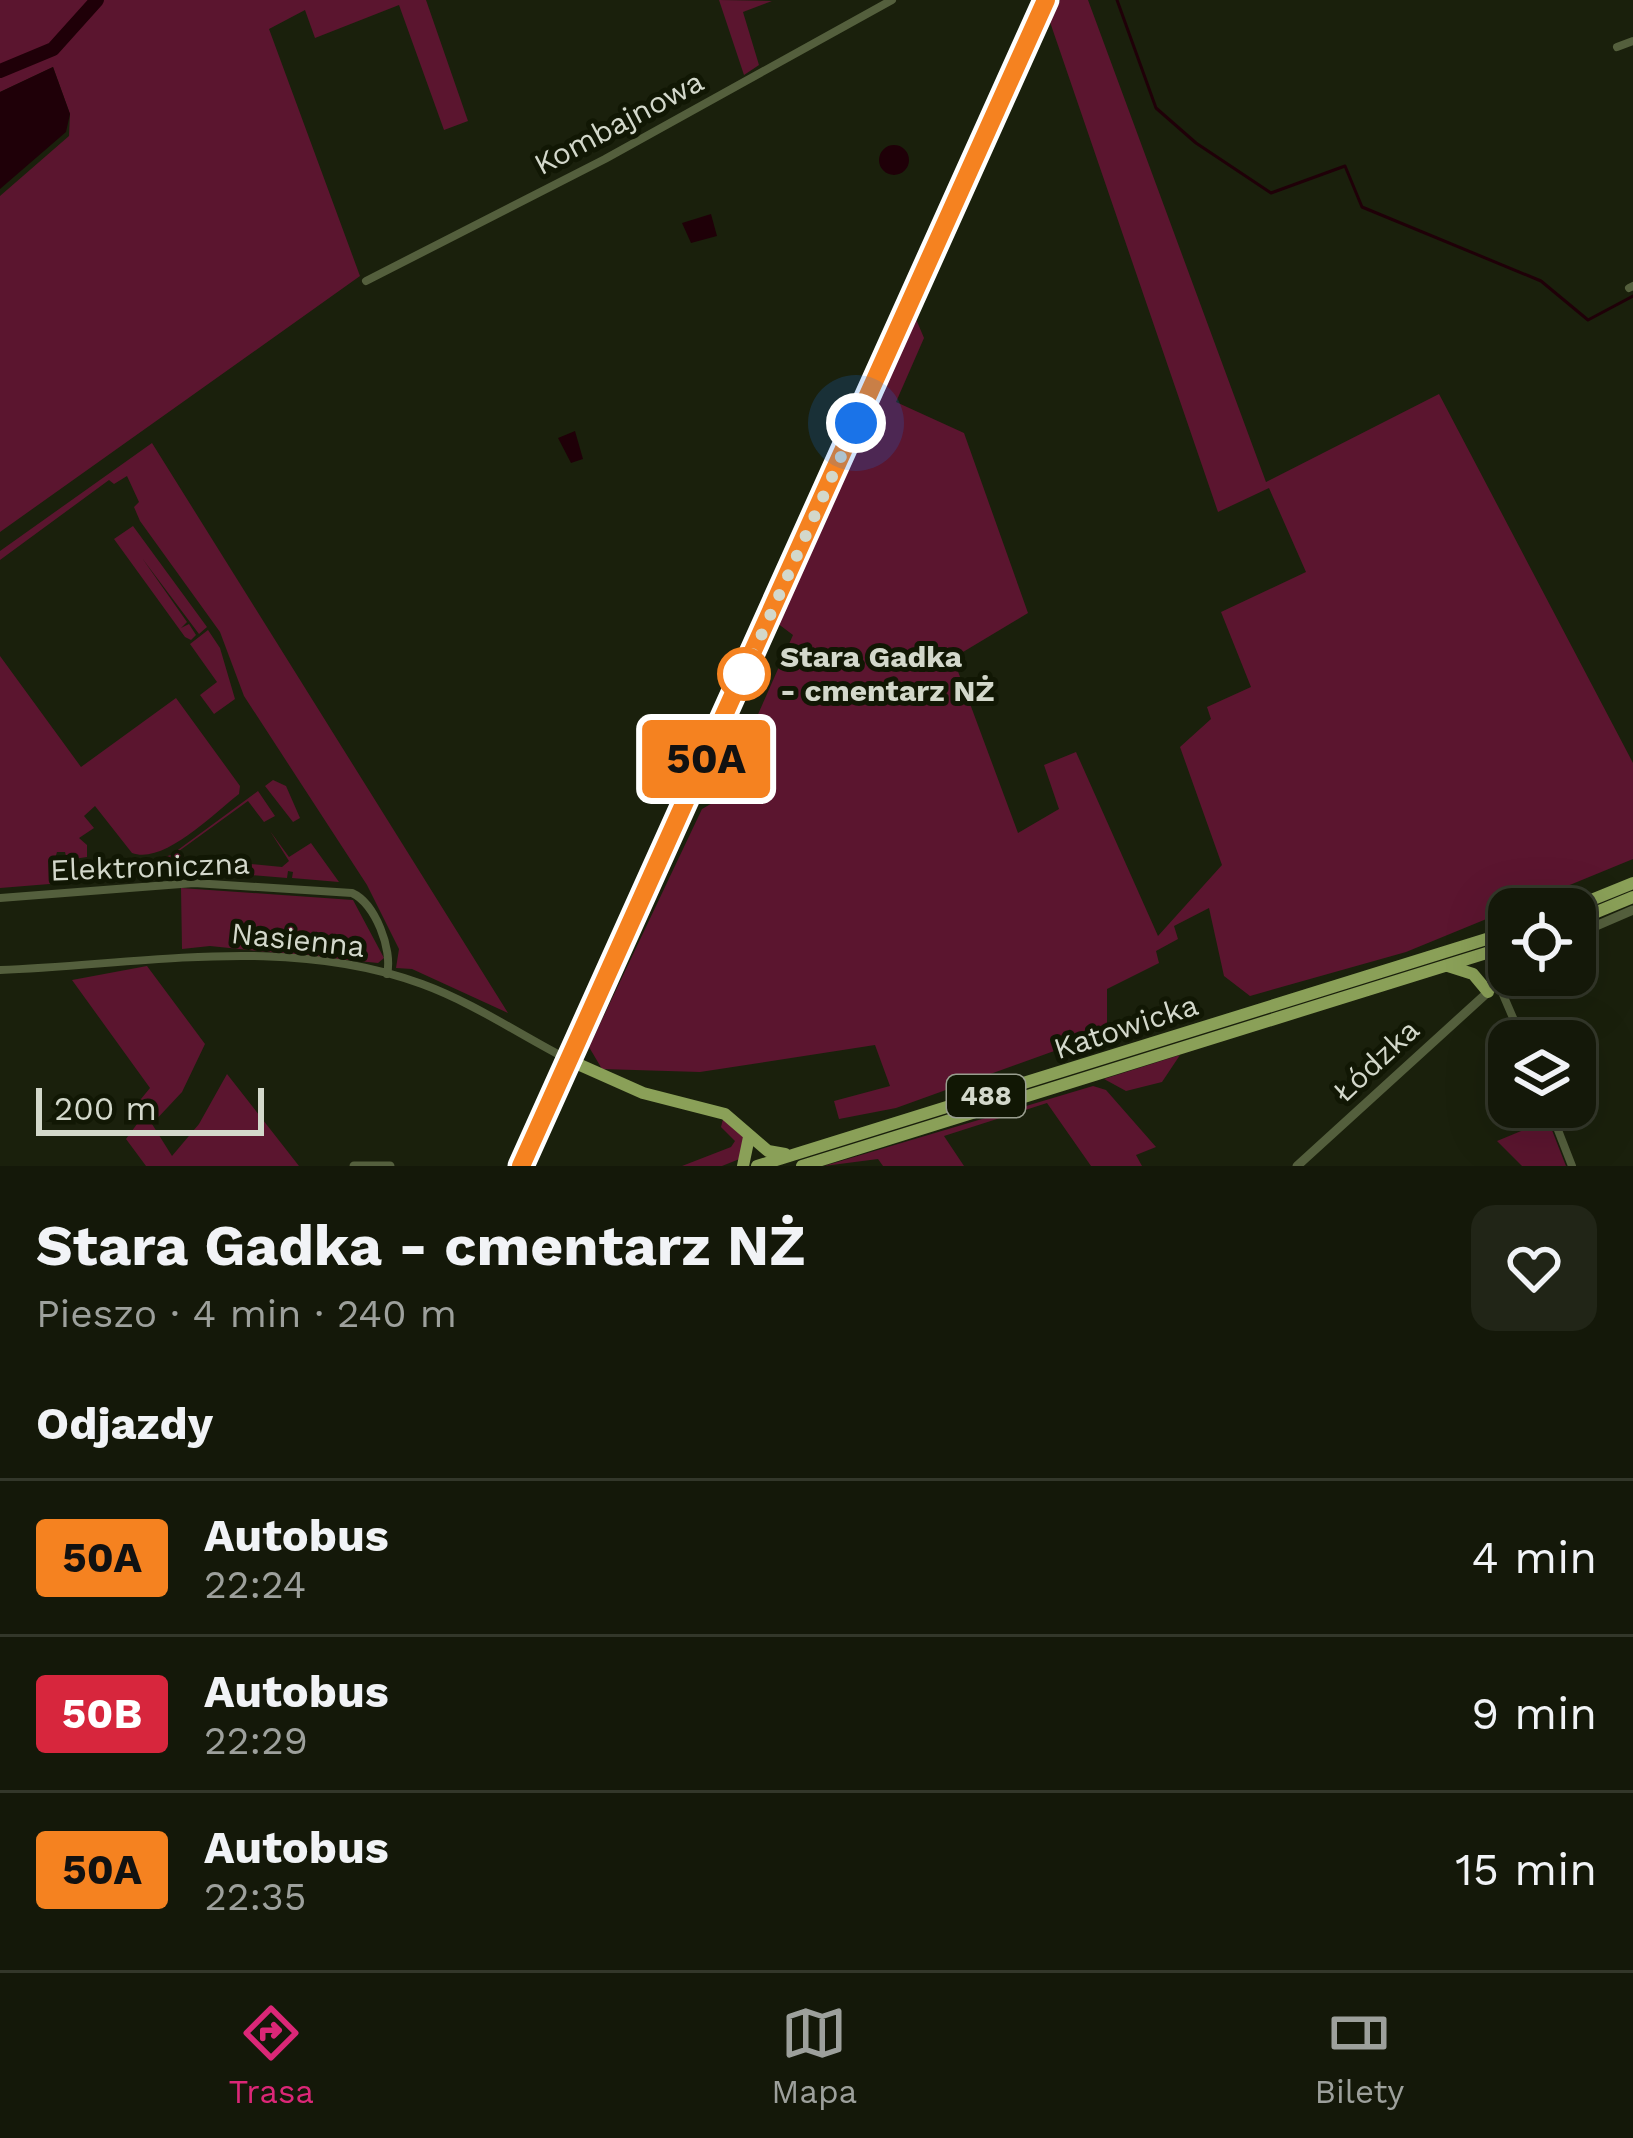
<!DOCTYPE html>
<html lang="pl">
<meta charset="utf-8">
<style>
body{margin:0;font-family:"Work Sans",sans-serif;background:#212517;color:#f1f3f6;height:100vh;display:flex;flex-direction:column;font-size:45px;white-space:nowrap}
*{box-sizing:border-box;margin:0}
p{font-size:39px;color:#9da09c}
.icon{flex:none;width:66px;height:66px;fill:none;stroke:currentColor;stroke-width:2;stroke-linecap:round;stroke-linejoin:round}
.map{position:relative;height:1166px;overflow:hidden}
.sheet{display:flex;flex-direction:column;background:#141809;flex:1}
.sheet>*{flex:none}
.badge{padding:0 24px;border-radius:9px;font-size:42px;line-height:78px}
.buttons{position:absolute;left:1488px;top:888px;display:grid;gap:24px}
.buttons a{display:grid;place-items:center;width:108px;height:108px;border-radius:24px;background:#141809;box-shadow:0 12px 48px #0002,0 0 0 3px #33372a;font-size:60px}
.scale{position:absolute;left:36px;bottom:30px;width:228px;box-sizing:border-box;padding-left:12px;border:6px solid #d3d8cb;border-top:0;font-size:33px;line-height:42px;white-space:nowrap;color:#d3d8cb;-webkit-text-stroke:9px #111704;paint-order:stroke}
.you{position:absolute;width:60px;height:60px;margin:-30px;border:9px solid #fff;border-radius:50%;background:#1a73e8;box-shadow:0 0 0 18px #1a73e833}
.map>.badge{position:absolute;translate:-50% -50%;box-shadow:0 0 0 6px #fff}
h2{padding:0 36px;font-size:45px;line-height:108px}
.round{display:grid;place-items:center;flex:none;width:126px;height:126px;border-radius:24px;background:#212517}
.headline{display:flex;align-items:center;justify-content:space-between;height:204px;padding:0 36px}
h1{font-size:57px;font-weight:700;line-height:90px}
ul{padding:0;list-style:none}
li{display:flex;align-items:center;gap:36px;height:156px;padding:0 36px;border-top:3px solid #33372a}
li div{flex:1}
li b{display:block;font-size:45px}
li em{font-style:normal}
li .badge{min-width:132px;font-weight:700;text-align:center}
.dock{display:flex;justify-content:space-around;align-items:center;height:168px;border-top:3px solid #33372a;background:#141809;font-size:33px;color:#9da09c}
.dock a{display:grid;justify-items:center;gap:6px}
.dock .current{color:#db2777}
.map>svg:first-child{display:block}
</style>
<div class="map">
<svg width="1633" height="1166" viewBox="0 0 1633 1166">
<rect width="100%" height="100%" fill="#1a200c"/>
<path fill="#5b152f" d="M0 0H426L468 121 444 130 399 5 315 38 305 10 269 29 360 276 0 532V196L69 136 70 114 53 67 0 92Z
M719 0 772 1 743 12 759 65 744 75Z
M1060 0H1088L1266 482 1439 394 1633 763V859L1406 952 1250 996 1224 976 1209 908 1174 926 1178 939 1156 951 1159 963 1107 989V1032L896 1108 839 1119 834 1101 890 1086 875 1045 700 1072 602 1069 589 1047 702 809 721 798 793 635 777 623 916 319 924 338 896 402 964 433 1028 613 953 658 1018 833 1059 809 1044 765 1076 752 1158 936 1222 865 1180 747 1211 719 1207 707 1251 687 1221 612 1306 572 1269 488 1218 512 1050 22Z
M152 443 508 1013 412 969 396 968 399 949 367 885 244 696 220 632 140 521 134 507 139 502 127 476 114 484 109 480 0 560V551Z
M133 526 207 627 199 634 142 558 187 622 181 628 189 624 196 635 191 640 185 637 114 539Z
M208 630 220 648 235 699 214 714 200 695 217 682 190 644Z
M0 656 81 767 176 698 240 786 239 794C214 813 164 865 132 853L95 806 84 816 94 828 79 838 87 845V857L67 860 65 852H57L52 869 118 866 124 878 0 888Z
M273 780 286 786 300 818 293 822 265 786Z
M258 791 275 816 264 822 248 801 179 851 187 862 243 863 242 874 131 877 133 866 171 855Z
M270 831 289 857 311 843 339 882 292 878 293 872 288 871 287 878 250 875 251 864 282 867 289 861Z
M181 888 353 900 384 958 378 963 210 946 182 949Z
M147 966 205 1044 182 1092 152 1124 172 1156 199 1124 227 1074 299 1166H146L126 1139 137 1124 132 1110 150 1088 72 980Z
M1180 1055 1162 1082 1126 1091 1104 1079Z
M1093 1086 1106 1090 1156 1147 1136 1155 1142 1166H1091L1047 1103 944 1136 964 1166H883L878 1159 824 1166Z
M723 1119 743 1136 742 1158 722 1166H682L731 1147 735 1141 721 1127Z
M1548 1120 1566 1166H1522L1497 1141Z"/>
<path fill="#1f0008" d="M53 67 70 114 66 132 0 189V92Z
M879 160a15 15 0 1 1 30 0a15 15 0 1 1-30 0Z
M711 214 717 236 691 243 682 223Z
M575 431 583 459 571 463 558 438Z"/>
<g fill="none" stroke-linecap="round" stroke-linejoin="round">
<path stroke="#1f0008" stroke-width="3" d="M1117 0 1156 108 1196 143 1271 193 1345 166 1362 207 1541 281 1588 320 1633 296"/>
<path stroke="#1f0008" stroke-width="14" d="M0 71 53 49 97 0"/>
<path stroke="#545f3d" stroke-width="8" d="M1617 47 1633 41
M366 281 605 159 892 0
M1629 288 1633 286
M0 898 194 883 352 893C375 903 393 950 387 974
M0 970C139 965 286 934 422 984 474 1003 520 1035 569 1060
M1498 983 1523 1041
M1549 1107 1572 1166"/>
<path stroke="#545f3d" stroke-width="9" d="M1575 935 1633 910
M354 1166H390
M521 1166 1046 0
M1297 1166 1509 973"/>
<path stroke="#8aa058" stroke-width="12" d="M1569 909 1633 883
M1575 921 1633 897
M1448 966 1473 974 1488 992
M571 1061 643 1093 725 1114 768 1151 785 1154
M743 1166 749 1137
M757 1166 1509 932
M802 1166 1509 946"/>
</g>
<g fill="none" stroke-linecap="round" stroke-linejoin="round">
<defs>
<path id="line" d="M521 1166 1046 0"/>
</defs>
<use href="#line" stroke="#fff" stroke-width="27"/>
<use href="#line" stroke="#f58220" stroke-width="18"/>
<path stroke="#d3d8cb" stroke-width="12" stroke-dasharray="0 21.6" d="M744 674 856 423"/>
</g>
<circle fill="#fff" stroke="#f58220" stroke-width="6" cx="744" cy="674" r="24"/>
<g text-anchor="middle" stroke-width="10" stroke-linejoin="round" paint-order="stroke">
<rect fill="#111704" stroke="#999e8f" stroke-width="3" x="947" y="1075" width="78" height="42" rx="9"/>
<g font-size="27" font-weight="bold" fill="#d3d8cb">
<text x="986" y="1105">488</text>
</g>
<g font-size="30" fill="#d3d8cb" stroke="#111704">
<text transform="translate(619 123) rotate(-28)" y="10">Kombajnowa</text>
<text transform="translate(150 867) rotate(-2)" y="10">Elektroniczna</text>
<text transform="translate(298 940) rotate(6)" y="10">Nasienna</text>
<text transform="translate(1126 1027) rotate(-18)" y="10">Katowicka</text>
<text transform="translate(1376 1061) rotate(-43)" y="10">Łódzka</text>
</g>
<g font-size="30" font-weight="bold" fill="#d3d8cb" stroke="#111704" text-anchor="start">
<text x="780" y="667">Stara Gadka<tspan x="780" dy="34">- cmentarz NŻ</tspan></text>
</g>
</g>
</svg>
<div class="buttons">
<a><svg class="icon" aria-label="locate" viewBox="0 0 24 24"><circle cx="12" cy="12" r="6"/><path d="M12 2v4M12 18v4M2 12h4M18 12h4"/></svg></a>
<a><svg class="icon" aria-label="layers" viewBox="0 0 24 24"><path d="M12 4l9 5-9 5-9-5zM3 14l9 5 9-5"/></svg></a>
</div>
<div class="scale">200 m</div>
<div class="you" style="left:856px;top:423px"></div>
<b class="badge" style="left:706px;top:759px;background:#f58220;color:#111">50A</b>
</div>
<section class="sheet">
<div class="headline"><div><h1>Stara Gadka - cmentarz NŻ</h1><p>Pieszo · 4 min · 240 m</p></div><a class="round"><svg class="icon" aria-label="heart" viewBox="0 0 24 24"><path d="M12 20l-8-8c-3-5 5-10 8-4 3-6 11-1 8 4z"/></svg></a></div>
<h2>Odjazdy</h2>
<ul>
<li><span class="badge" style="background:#f58220;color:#111">50A</span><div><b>Autobus</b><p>22:24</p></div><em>4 min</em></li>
<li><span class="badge" style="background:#d7263d;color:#fff">50B</span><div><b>Autobus</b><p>22:29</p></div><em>9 min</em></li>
<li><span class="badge" style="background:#f58220;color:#111">50A</span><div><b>Autobus</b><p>22:35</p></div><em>15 min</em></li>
</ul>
</section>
<nav class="dock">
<a class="current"><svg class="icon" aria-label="directions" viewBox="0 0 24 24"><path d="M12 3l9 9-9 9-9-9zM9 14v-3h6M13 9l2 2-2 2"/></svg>Trasa</a>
<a><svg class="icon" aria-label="map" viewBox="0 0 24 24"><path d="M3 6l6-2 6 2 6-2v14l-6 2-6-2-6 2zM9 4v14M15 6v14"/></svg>Mapa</a>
<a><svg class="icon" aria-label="tickets" viewBox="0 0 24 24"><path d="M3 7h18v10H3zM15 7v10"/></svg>Bilety</a>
</nav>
